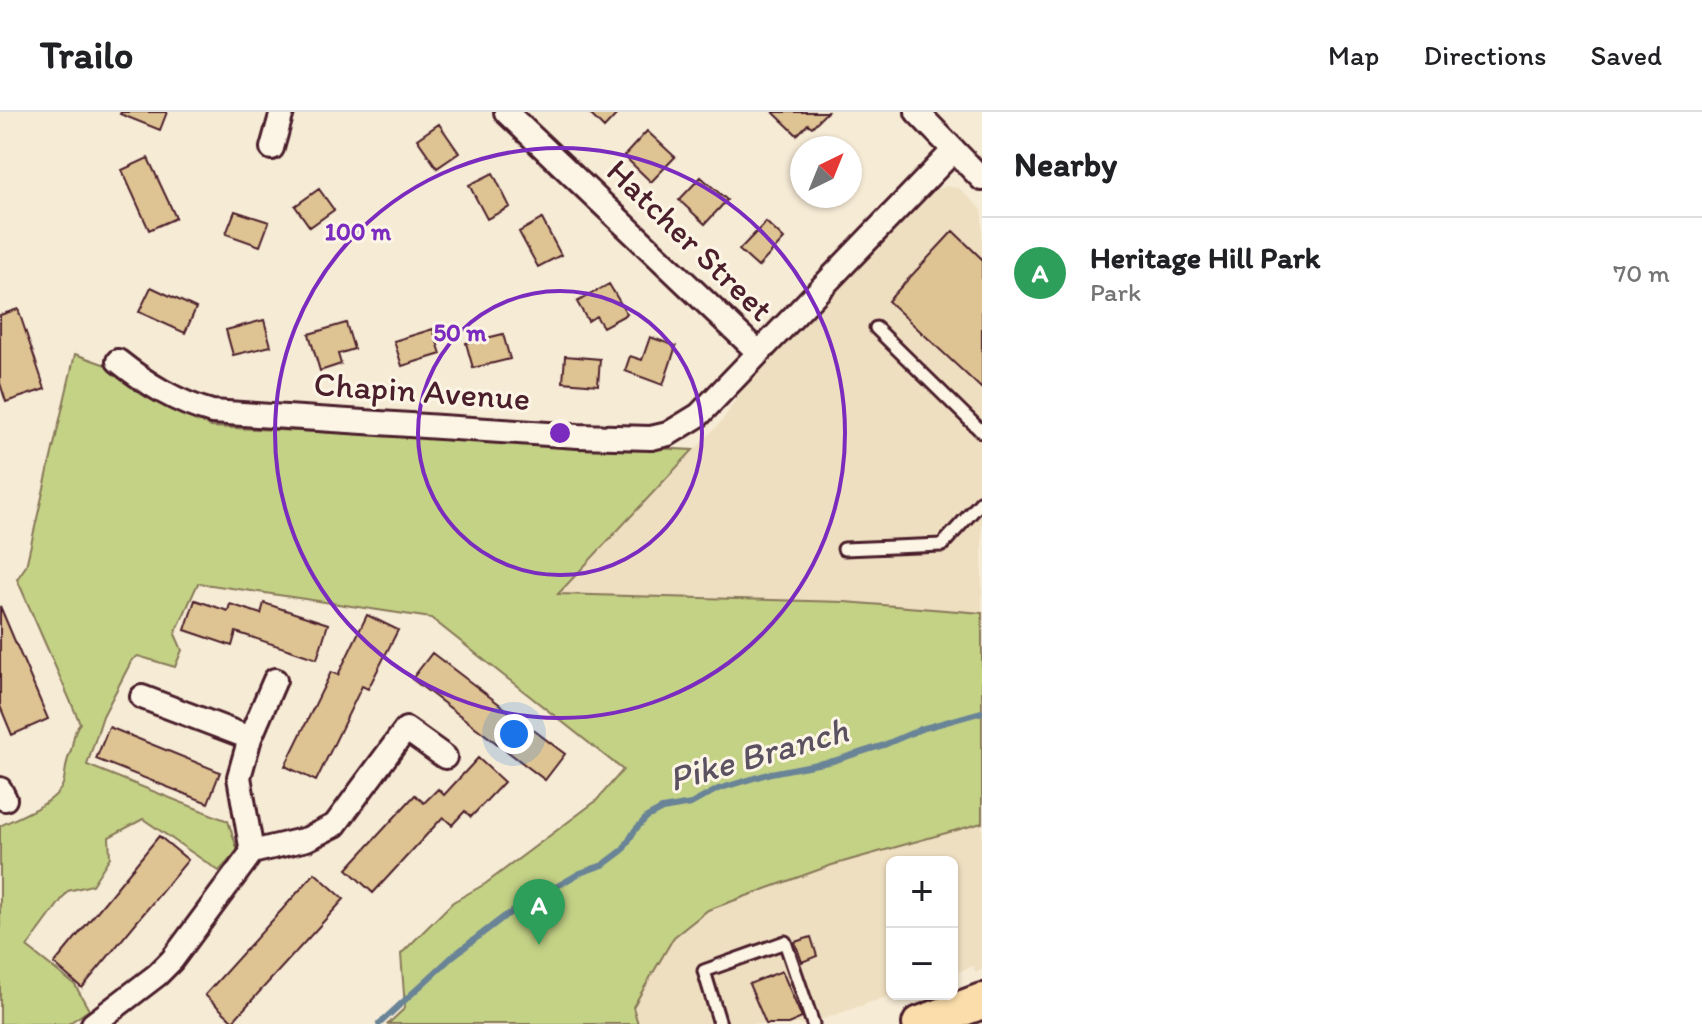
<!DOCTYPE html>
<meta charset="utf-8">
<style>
:root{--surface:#fff;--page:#f6f6f6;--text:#202124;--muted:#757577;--line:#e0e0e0;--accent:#b45309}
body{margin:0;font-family:Itim,sans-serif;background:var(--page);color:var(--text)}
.controls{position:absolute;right:24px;bottom:24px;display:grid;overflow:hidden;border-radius:12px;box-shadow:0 2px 6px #0004}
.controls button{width:72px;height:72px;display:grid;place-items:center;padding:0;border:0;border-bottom:2px solid var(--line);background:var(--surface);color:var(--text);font:40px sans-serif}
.compass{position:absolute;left:790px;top:24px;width:72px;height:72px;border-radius:50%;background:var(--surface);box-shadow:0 2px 6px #0004;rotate:43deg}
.you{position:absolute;left:514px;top:622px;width:28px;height:28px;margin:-20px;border:6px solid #fff;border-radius:50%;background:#1a73e8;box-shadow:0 0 0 12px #1a73e833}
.badge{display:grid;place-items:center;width:52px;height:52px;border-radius:50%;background:var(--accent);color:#fff;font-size:26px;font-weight:700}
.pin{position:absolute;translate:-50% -66px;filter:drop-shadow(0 2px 4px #0008)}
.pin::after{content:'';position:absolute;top:42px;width:28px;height:24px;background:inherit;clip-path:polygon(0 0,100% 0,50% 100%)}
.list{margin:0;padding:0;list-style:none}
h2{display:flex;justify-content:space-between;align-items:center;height:104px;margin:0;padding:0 32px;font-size:34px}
h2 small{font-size:26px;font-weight:400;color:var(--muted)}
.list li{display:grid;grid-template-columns:52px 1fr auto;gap:24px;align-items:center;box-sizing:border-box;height:112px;padding:0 32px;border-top:2px solid var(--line)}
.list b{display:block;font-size:30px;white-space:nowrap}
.list p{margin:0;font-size:26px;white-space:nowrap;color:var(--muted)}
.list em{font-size:26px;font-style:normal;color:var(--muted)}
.map{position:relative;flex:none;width:982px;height:912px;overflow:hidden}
header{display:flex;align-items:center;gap:48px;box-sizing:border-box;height:112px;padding:0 40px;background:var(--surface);border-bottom:2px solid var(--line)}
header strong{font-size:38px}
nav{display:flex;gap:44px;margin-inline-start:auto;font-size:28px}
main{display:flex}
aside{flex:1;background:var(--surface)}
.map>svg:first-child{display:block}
.built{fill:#efdfc1}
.green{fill:#c4d286;stroke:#877858;stroke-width:2}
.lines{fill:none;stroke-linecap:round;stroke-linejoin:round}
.stream{stroke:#698397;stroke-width:6}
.building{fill:#dec393;stroke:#4a1f2b;stroke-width:2}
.service-casing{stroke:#4a1f2b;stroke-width:17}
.minor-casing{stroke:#4a1f2b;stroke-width:28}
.primary-casing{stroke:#4a1f2b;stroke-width:40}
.service{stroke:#fcf5e5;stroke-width:11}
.minor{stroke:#fcf5e5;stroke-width:22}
.primary{stroke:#fbddab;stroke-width:34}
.ring{fill:none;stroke:#7b2cbf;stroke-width:4}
.labels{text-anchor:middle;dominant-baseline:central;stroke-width:6;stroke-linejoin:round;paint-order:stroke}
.street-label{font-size:34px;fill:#4a1f2b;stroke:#fcf5e5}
.water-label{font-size:36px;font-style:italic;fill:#5a5161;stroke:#fcf5e5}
.centre{fill:#7b2cbf;stroke:#fcf5e5;stroke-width:4}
.ring-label{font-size:24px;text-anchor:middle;font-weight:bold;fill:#7b2cbf;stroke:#fcf5e5;stroke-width:6;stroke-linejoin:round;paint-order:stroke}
</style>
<header>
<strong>Trailo</strong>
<nav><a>Map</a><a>Directions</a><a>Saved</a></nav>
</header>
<main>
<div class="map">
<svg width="982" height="912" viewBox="0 0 982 912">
<rect width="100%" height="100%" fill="#f6ebd5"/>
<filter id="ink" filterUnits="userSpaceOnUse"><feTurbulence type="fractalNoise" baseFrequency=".0125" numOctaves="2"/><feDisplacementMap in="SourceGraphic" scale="16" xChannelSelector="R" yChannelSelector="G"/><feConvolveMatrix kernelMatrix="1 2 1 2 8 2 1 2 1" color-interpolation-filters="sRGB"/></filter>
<g filter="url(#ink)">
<path class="built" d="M947 74 959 76 982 98V858L976 860 973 854 952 862V750H892V882H894L809 912H634L627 890 717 726 494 548 722 309 742 278 913 98 933 78Z"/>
<path class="green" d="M75 242 137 264 211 315 693 338 558 482 845 490 982 501V711L832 753 708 798 674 825 633 895 638 912H388L405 896 401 842 453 790 485 772 596 689 623 658 431 506 198 471 175 522 182 538 175 555 138 544 132 548 103 604 87 653 228 709 238 739 219 759 143 707 109 725 110 745 92 773 68 779 27 835 75 873 89 898 68 912H0V714C17 705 57 691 63 672 66 661 65 652 70 641 74 631 72 620 80 611L17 467 26 454Z"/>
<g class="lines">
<path class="stream" d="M379 912 453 844 505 804 580 761 603 753 623 738 635 718 647 705 662 697 691 692 718 677 771 661 833 649 884 633 921 617 982 600"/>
</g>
<path class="building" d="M121 0H167L160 18 120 2Z
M588 0H619L604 16Z
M773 0H827L812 15 808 12 797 23Z
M439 12 459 41 437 56 417 27Z
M647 19 675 45 651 70 624 44Z
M148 46 176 106 149 118 122 58Z
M493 61 510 95 487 107 469 73Z
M701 65 727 88 705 112 679 88Z
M319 77 334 98 310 115 295 94Z
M235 99 269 110 260 134 226 122Z
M542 107 561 143 538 155 519 120Z
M766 110 784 127 758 155 739 138Z
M953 119 982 147V277L888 189Z
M609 172 627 202 603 215 596 204 588 209 577 190Z
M151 175 196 196 185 221 139 200Z
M18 197 45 277 6 290 0 271V203Z
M264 208 271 234 233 243 226 218Z
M346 211 354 237 338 242 341 252 320 259 309 222Z
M433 217 441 242 402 254 394 229Z
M503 222 510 247 473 256 466 231Z
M650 225 676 234 663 273 625 259 630 244 642 248Z
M565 244 600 247 598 273 563 270Z
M195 488 228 499 230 492 261 502 264 491 328 512 317 547 236 520 232 534 185 518Z
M0 494 48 607 12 623 0 594Z
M367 503 398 518 368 577 362 574 316 669 285 654 331 560 338 563Z
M432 541 565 642 545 668 412 567Z
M109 615 220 660 208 691 96 647Z
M478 646 504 670 471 705 465 699 452 713 443 705 373 781 347 757 415 683 424 691 438 677 444 683Z
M159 724 188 748 82 876 54 852Z
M315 761 344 787 233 909 205 883Z
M811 825 817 844 802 850 795 830Z
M782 859 802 906 788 912H766L749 872Z"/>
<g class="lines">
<g class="service-casing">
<path id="service" d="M876 216 982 320
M844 437 942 433 982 389
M720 912 704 859 785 830 813 912"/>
</g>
<g class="minor-casing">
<path id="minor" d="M506 0 758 240
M917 0 982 67
M272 36 282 0
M118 249C147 272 176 290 212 300L578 324 651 326 668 322 699 303 953 39
M142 585 250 626
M0 677 5 687
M252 740 307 727 335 713 406 617 445 645
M252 740 239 665 250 626 275 568
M93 912 157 863 172 848 252 740"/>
</g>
<g class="primary-casing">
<path id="primary" d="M920 912 982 889"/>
</g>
<use href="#service" class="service"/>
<use href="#minor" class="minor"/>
<use href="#primary" class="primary"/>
</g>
</g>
<g class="ring">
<circle cx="560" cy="321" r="142"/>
<circle cx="560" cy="321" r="285"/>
</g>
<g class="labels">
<g class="street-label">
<text transform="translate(690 128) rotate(44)">Hatcher Street</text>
<text transform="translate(422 279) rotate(4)">Chapin Avenue</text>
</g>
<g class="water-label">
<text transform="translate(758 642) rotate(-16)">Pike Branch</text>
</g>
</g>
<circle cx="560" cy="321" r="12" class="centre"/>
<g class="ring-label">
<text x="358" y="128">100 m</text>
<text x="460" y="229">50 m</text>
</g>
</svg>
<div class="controls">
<button>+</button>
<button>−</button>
</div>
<svg class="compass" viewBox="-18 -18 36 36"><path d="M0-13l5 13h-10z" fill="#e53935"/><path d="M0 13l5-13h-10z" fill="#757577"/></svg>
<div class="you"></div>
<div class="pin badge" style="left:539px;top:833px;background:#2e9e5b">A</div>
</div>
<aside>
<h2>Nearby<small></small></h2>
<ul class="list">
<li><span class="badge" style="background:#2e9e5b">A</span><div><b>Heritage Hill Park</b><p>Park</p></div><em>70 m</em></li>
</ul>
</aside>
</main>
